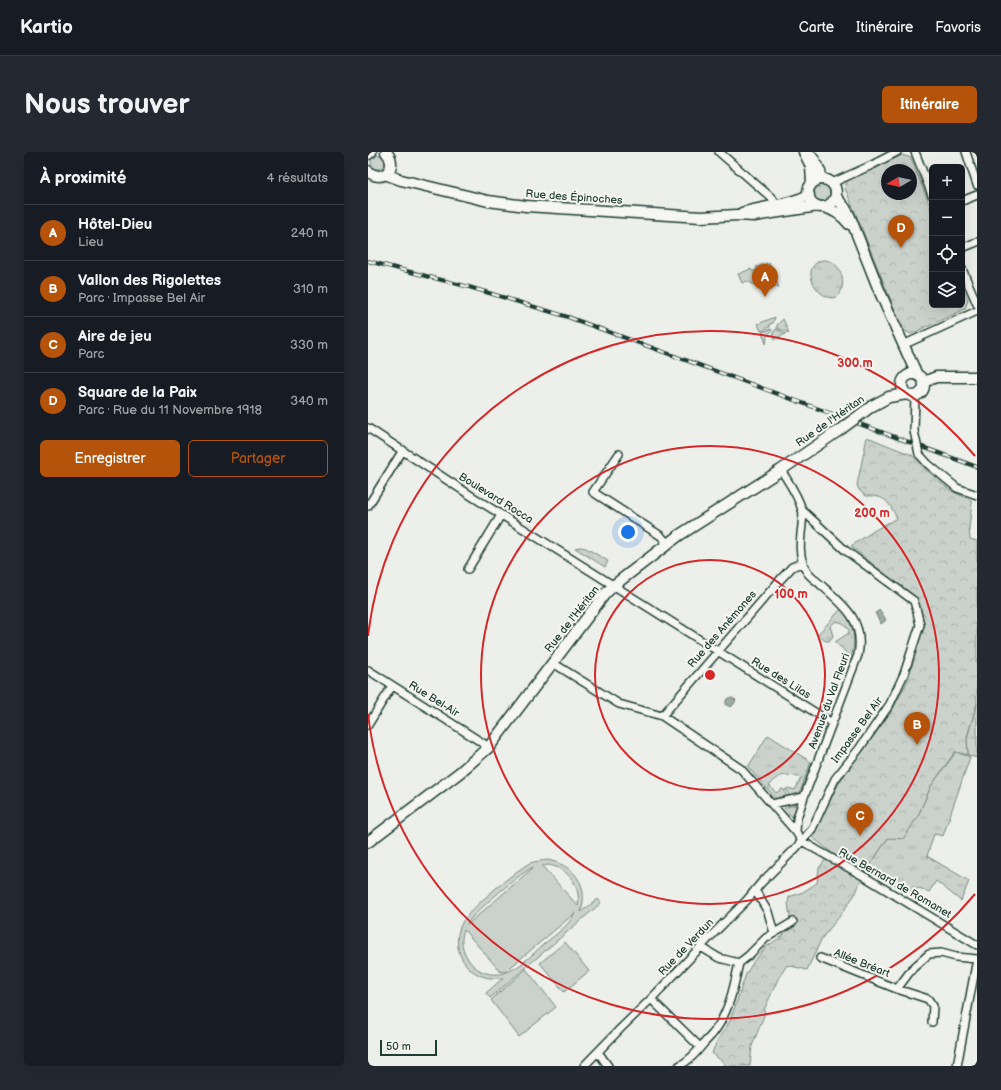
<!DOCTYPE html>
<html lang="fr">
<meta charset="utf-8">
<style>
:root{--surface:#171b24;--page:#242831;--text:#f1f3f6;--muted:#9ea1a6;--line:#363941;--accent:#b45309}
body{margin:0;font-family:"Balsamiq Sans",sans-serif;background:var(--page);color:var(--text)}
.controls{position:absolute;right:12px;top:12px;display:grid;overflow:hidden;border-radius:6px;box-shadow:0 4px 16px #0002}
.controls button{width:36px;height:36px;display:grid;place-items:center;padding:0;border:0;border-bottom:1px solid var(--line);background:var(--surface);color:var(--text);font:20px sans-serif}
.compass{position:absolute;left:513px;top:12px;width:36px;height:36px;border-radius:50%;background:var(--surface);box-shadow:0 4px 16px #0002;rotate:261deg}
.scale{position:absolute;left:12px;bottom:10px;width:57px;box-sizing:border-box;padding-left:4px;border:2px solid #1f3d34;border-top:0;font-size:11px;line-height:14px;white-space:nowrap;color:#1f3d34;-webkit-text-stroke:3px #f6f6f2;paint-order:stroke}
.you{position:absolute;left:260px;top:380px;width:14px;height:14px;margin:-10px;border:3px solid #fff;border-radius:50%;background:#1a73e8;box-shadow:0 0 0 6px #1a73e833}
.badge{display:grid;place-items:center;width:26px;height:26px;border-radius:50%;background:var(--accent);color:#fff;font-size:13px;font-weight:700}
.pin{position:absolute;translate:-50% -33px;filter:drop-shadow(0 1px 2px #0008)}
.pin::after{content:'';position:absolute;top:21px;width:14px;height:12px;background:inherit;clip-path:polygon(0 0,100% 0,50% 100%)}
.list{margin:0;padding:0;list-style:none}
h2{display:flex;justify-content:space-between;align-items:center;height:52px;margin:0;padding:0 16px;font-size:17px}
h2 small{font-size:13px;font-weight:400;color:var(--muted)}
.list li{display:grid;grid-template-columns:26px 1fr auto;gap:12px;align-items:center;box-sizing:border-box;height:56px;padding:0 16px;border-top:1px solid var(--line)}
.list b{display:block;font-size:15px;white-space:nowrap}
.list p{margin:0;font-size:13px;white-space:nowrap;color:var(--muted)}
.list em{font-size:13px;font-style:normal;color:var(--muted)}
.actions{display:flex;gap:8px;padding:12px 16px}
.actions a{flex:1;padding:9px 0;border:1px solid var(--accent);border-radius:6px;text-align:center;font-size:14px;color:var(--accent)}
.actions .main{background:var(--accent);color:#fff}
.icon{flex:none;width:22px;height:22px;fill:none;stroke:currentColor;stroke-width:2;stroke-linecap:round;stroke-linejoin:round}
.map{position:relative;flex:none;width:609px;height:914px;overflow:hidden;border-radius:6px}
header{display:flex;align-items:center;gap:24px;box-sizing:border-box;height:56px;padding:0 20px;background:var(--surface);border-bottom:1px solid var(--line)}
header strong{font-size:19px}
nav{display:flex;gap:22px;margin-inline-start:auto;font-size:14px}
.intro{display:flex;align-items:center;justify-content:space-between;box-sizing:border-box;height:96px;padding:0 24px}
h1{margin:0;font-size:28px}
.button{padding:10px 18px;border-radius:6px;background:var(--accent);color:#fff;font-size:14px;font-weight:700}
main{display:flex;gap:24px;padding:0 24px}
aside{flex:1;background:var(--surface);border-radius:6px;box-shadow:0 4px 16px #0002}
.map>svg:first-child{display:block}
.grass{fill:url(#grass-tufts);stroke:#758880}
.forest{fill:url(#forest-crowns);stroke:#758880;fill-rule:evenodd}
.pitch{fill:#cbd2cc;stroke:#758880;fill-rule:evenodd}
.water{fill:#9faaa4;stroke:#6c7e77}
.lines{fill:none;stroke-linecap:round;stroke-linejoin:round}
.street-casing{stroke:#1f3d34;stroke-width:10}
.secondary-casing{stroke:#1f3d34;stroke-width:13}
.street{stroke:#f6f6f2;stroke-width:7}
.secondary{stroke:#f6f6f2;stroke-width:10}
.rail-casing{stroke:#1f3d34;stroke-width:4}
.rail{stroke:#f6f6f2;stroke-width:2.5;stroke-dasharray:8;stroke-linecap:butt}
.street-bridge-casing{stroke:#1f3d34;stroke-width:10;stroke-linecap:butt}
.secondary-bridge-casing{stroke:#1f3d34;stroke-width:13;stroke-linecap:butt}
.street-bridge{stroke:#f6f6f2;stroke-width:7}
.secondary-bridge{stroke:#f6f6f2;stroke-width:10}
.ring{fill:none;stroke:#d62828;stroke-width:2}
.labels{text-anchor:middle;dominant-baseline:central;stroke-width:4;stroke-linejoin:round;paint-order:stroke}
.street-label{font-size:11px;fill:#1f3d34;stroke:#f6f6f2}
.centre{fill:#d62828;stroke:#f6f6f2;stroke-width:2}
.ring-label{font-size:12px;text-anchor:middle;font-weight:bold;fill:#d62828;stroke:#f6f6f2;stroke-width:4;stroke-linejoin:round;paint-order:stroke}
</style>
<header>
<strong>Kartio</strong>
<nav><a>Carte</a><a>Itinéraire</a><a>Favoris</a></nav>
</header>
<div class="intro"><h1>Nous trouver</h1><a class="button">Itinéraire</a></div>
<main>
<aside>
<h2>À proximité<small>4 résultats</small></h2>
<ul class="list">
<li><span class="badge">A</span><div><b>Hôtel-Dieu</b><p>Lieu</p></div><em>240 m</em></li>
<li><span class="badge">B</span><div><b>Vallon des Rigolettes</b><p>Parc · Impasse Bel Air</p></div><em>310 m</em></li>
<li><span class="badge">C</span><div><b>Aire de jeu</b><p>Parc</p></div><em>330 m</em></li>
<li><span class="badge">D</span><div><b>Square de la Paix</b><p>Parc · Rue du 11 Novembre 1918</p></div><em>340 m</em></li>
</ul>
<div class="actions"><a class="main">Enregistrer</a><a>Partager</a></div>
</aside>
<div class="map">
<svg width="609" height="914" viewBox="0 0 609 914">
<defs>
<pattern id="grass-tufts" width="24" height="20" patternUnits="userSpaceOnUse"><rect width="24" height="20" fill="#cbd2cc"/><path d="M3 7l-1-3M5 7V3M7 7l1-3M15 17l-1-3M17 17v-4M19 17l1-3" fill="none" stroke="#aeb5b0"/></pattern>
<pattern id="forest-crowns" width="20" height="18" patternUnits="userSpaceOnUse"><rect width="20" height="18" fill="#cbd2cc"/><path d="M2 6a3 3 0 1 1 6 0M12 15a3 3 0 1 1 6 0" fill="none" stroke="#aeb5b0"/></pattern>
</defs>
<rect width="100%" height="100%" fill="#edefea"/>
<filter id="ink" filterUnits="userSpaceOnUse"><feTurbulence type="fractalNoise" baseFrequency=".025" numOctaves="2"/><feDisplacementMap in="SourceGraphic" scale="8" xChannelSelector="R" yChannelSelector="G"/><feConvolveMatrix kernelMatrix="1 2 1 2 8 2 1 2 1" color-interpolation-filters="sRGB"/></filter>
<g filter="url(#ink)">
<path class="grass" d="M3 10a7 7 0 1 1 14 0a7 7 0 1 1-14 0Z
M446 41a8 8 0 1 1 16 0a8 8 0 1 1-16 0Z
M454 108C469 107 477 123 474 136 466 166 423 119 454 108Z
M399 111 389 134 379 129 374 131 370 122 383 117 384 119H387L389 117 388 115Z
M401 111 411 136 394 129Z
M407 165 405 171 402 172V175L393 179 390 172Z
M415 167 421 181 409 176V173Z
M403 177 404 178 399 184 398 192 394 180Z
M408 177 418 182 407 187 405 181Z
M212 395 218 396 240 409 237 415 207 396Z
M473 457C476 461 481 466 482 470 488 483 486 499 481 511H479C483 502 473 496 467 490L481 481V478L475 471 468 469 462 474 465 484 461 489H458L449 483Z
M609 551V606L600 603 599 586Z
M400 583 443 610 431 643 421 645 419 638H417L420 636 427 638 433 626C419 621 410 622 401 633L408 641 414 637 416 638 419 646 408 647 380 615Z
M588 600 602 605 575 684 566 682 559 704 601 729 593 749 568 729 561 740 551 736 545 741 498 719 520 686 549 666 563 634Z"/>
<path class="forest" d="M534 3 543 6 564 59V153H594V133L600 148 597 157 543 182 535 178 477 36 480 27ZM519 18H543V42H519Z
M499 285 544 303 554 314 583 339 601 347 604 351 601 376 602 387 609 389V551L599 585 600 603 587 600 563 634 549 666 535 687 520 686 498 719 492 730 488 741 471 765 454 786 439 818 419 813 410 827 396 858 397 861 384 894 382 914H356V911L344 901 349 889 362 869 378 822 386 809 398 795 415 784 422 765 420 751 421 745 435 740 449 731 451 716 463 700 444 685 471 631 485 610 505 585 525 557 540 528 556 470 551 451 541 442 483 394 507 378 529 366C521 351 518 343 498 344L491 338 489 333Z
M428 653 430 654 425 666 416 656Z"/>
<path class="pitch" d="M180 708C207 714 221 733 213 760L230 747 233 751 122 846 118 841 135 826C128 826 121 827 114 824 93 817 83 791 94 771 100 758 148 718 162 711 168 709 174 709 180 708ZM181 713C201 717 213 734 210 754L174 714ZM166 715 100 772H99C105 761 157 717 166 715ZM207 761C201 774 187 783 176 792 159 807 139 831 113 819 107 816 103 812 100 807 94 798 92 788 96 778L133 820 138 819Z
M197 790 221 819 196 840 172 811Z
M158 817 188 855 151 885 123 848Z"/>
<path class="water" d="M512 458 518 468 513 472 507 461Z
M360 546H364L368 548 366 552 363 555 358 553V548Z"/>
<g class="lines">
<g class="street-casing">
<path id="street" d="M351 0 405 47 409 57
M547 0 564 43
M598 0 609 33
M464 31 504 13 529 0
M594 49 609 43
M594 96 609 90
M594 117 609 152
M535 193 609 159
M0 276 105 345 464 571
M546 279 547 244
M251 302 225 340 293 384 300 392
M551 302 560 312 589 336 609 343
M413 318C421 331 430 343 434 358 436 362 434 368 434 373 432 389 430 406 439 420 442 425 449 429 453 433 476 453 497 469 490 503L436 645 429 666 428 680 434 689 449 698 497 725 609 793
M0 354 35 298
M100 417 133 363
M185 511 251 552 294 564 373 617 428 680
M0 518 121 595
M294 564 411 429 424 415 435 410
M0 573 24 534
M404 652 436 645
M387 738 400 760 406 781
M333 795 351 806 371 811
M452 806 529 837 560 847 565 854 564 870
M529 837 544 817 561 802 573 801 588 805 609 807
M283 847 332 895
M230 900 240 914
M216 914 253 876 283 847 342 785 379 748 393 731 428 696 444 677 467 627 491 597 522 552 536 522 552 473 549 460 546 449 477 398 435 359
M311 914C322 908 328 901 336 891 339 888 343 884 346 880 361 860 366 835 371 811L380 804 398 786 425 770
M589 914 609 807"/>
</g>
<g class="secondary-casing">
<path id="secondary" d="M436 0 443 14 444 31
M0 2 3 0
M443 4C449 10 452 18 454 27
M0 19C14 33 32 15 18 0
M17 22 33 28 120 49 158 54 333 65 369 63 386 64 450 54
M440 41a14 14 0 1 1 28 0a14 14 0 1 1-28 0Z
M468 45 477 56 482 65 511 138 549 223
M456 55C467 58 474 63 481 72
M374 61C396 54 420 54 441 43
M534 233a11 11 0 1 1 22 0a11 11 0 1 1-22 0Z
M556 230 568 225H609
M504 254 521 245 539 242
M0 690 91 621 121 595 236 443 245 434 310 384 413 318 473 277"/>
</g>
<use href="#street" class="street"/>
<use href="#secondary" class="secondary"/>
<g class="rail-casing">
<path id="rail" d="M0 109 101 135 200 165 609 315"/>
</g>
<use href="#rail" class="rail"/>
<g class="street-bridge-casing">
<path id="street-bridge" d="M546 279 551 302"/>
</g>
<g class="secondary-bridge-casing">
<path id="secondary-bridge" d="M473 277 504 254"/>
</g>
<use href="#street-bridge" class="street-bridge"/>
<use href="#secondary-bridge" class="secondary-bridge"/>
</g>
</g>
<g class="ring">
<circle cx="342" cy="523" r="115"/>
<circle cx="342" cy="523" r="229"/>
<path d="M607 742A344 344 0 0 1 0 562M0 484A344 344 0 0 1 607 304"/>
</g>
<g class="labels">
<g class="street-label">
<text transform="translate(206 45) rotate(4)">Rue des Épinoches</text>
<text transform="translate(462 269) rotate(-35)">Rue de l'Héritan</text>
<text transform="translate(128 346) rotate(32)">Boulevard Rocca</text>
<text transform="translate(204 467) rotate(-52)">Rue de l'Héritan</text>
<text transform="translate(354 477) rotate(-49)">Rue des Anémones</text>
<text transform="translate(413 526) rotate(32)">Rue des Lilas</text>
<text transform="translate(66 547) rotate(32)">Rue Bel-Air</text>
<text transform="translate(461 549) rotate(-70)">Avenue du Val Fleuri</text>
<text transform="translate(489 578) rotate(-54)">Impasse Bel Air</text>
<text transform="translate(527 731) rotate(30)">Rue Bernard de Romanet</text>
<text transform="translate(318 795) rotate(-46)">Rue de Verdun</text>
<text transform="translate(494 811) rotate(22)">Allée Bréart</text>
</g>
</g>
<circle cx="342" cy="523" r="6" class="centre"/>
<g class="ring-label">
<text x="487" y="215">300 m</text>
<text x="504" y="365">200 m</text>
<text x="423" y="446">100 m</text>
</g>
</svg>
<div class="controls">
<button>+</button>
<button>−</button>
<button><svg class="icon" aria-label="locate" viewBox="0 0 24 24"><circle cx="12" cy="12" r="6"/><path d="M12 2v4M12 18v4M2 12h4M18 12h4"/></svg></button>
<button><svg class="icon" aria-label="layers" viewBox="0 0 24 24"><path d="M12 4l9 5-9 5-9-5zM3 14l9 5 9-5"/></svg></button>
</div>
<svg class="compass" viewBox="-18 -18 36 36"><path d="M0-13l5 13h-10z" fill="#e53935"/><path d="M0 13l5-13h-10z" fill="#9ea1a6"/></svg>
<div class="scale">50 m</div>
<div class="you"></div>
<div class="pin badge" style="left:397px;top:145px">A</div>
<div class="pin badge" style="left:549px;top:593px">B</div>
<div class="pin badge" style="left:492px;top:684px">C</div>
<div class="pin badge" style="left:533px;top:96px">D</div>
</div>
</main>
